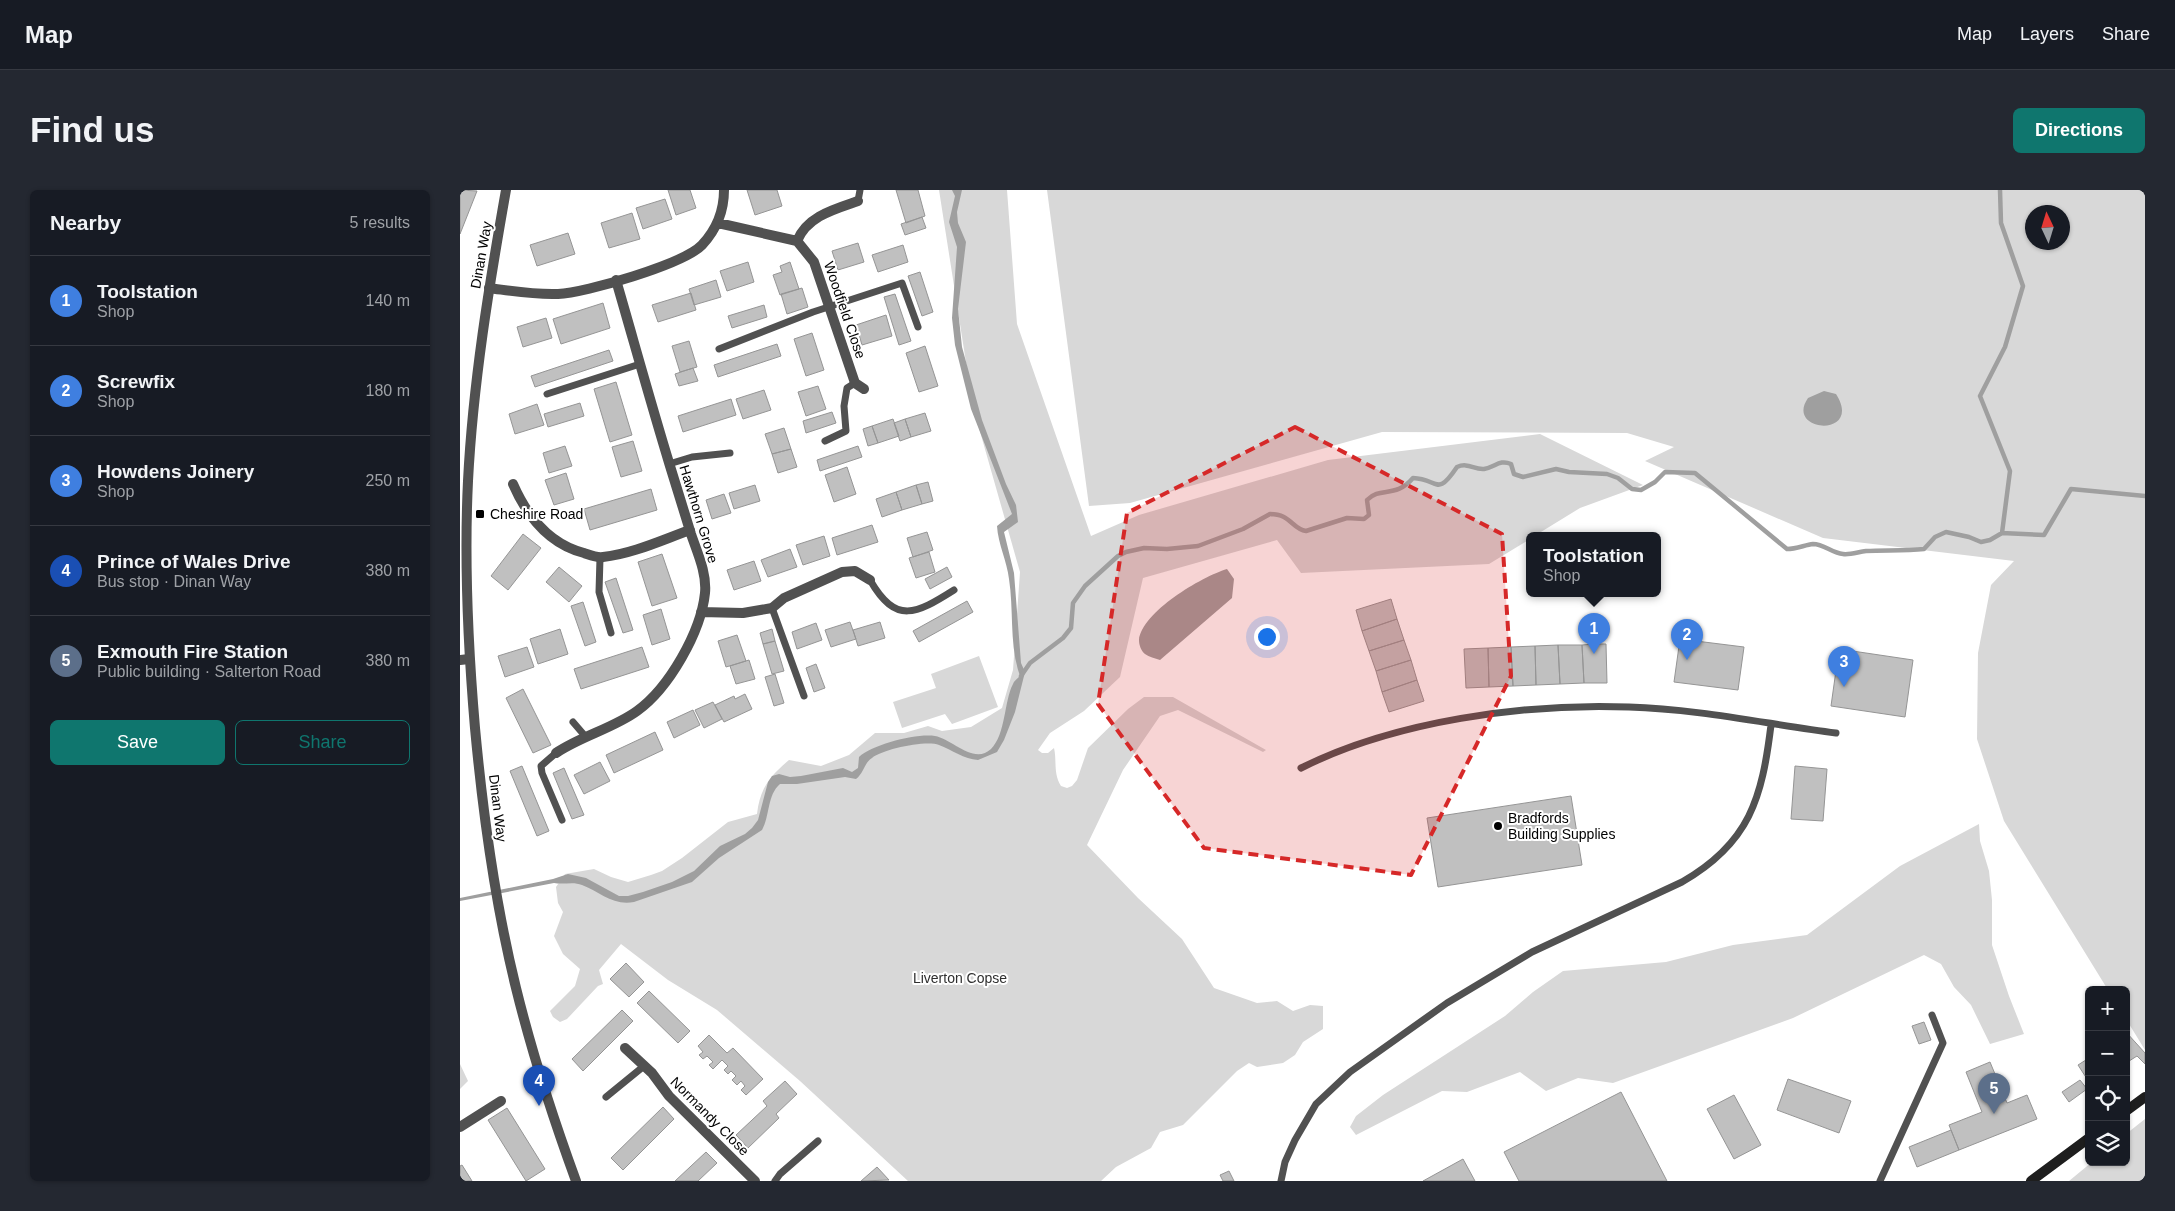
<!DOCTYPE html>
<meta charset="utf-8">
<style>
:root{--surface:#171b24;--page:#242831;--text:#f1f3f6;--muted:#9ea1a6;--line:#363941;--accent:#0f766e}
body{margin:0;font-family:Helvetica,sans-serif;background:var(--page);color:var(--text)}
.controls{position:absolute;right:15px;bottom:15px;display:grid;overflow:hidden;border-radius:8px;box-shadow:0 1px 4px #0004}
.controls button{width:45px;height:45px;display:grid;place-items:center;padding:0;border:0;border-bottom:1px solid var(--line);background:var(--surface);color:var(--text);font:25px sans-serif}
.compass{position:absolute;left:1565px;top:15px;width:45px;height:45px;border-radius:50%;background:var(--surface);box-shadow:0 1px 4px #0004;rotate:356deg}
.you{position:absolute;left:806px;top:446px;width:18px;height:18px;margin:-12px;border:4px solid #fff;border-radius:50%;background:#1a73e8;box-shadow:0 0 0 8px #1a73e833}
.badge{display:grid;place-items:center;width:32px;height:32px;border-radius:50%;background:var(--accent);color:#fff;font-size:16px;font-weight:700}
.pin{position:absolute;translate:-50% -41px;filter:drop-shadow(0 1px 2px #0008)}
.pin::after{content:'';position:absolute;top:26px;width:18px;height:15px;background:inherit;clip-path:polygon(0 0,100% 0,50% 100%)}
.popup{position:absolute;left:1066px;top:342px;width:135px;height:65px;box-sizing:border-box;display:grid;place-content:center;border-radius:8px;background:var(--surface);filter:drop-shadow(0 1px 4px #0005);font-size:16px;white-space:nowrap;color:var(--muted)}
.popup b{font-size:19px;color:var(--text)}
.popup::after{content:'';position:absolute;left:50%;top:100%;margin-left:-10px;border:10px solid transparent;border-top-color:var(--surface)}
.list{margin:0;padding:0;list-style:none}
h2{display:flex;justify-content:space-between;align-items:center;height:65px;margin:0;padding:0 20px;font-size:21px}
h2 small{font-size:16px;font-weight:400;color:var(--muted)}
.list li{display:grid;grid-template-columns:32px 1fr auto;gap:15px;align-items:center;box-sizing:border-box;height:90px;padding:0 20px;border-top:1px solid var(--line)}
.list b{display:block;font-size:19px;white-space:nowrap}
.list p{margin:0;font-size:16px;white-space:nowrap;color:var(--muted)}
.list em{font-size:16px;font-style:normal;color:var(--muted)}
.actions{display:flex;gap:10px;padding:15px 20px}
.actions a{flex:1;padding:11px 0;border:1px solid var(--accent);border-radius:8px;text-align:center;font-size:18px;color:var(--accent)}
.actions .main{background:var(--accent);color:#fff}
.icon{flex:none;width:28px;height:28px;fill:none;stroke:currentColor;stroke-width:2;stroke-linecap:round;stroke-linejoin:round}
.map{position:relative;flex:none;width:1685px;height:991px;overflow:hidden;border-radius:8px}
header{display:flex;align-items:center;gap:30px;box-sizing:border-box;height:70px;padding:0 25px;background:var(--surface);border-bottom:1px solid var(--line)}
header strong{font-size:24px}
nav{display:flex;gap:28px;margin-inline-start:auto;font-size:18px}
.intro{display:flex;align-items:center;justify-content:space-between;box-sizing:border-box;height:120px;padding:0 30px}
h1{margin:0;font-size:35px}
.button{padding:12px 22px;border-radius:8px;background:var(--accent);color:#fff;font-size:18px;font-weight:700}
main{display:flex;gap:30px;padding:0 30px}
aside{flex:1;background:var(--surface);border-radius:8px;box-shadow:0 1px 4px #0004}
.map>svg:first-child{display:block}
.green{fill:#d8d8d8;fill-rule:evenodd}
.water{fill:#9f9f9f}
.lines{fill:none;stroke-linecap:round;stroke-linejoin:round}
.stream{stroke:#9f9f9f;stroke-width:4.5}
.building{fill:#c0c0c0;stroke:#959595}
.service{stroke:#515151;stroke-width:7}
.minor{stroke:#515151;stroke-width:10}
.tertiary{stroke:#515151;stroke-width:10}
.secondary{stroke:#1e1e1e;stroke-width:10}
.marked{fill:#d62828;fill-opacity:0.2;stroke:#d62828;stroke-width:4;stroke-dasharray:10 6;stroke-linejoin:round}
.poi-dot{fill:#000;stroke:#fff;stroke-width:2}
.labels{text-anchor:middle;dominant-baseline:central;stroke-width:4;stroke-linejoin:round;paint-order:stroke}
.street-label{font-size:14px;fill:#000;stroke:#fff}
.poi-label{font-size:14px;fill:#000;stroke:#fff;text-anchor:start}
.park-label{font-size:14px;fill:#2f2f2f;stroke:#fff}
</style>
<header>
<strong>Map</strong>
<nav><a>Map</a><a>Layers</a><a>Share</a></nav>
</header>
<div class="intro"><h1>Find us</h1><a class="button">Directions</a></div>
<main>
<aside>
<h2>Nearby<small>5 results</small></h2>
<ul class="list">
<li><span class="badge" style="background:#3f7fe0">1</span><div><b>Toolstation</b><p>Shop</p></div><em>140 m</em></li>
<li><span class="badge" style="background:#3f7fe0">2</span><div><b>Screwfix</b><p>Shop</p></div><em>180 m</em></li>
<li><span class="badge" style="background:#3f7fe0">3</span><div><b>Howdens Joinery</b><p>Shop</p></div><em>250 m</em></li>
<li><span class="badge" style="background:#1a4fb4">4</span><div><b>Prince of Wales Drive</b><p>Bus stop · Dinan Way</p></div><em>380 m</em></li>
<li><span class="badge" style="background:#5c6f8a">5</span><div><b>Exmouth Fire Station</b><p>Public building · Salterton Road</p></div><em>380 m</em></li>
</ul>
<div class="actions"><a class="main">Save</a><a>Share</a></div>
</aside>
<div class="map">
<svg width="1685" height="991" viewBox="0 0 1685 991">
<rect width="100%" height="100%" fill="#fff"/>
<path class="green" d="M479 0H547L557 134 631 346 679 325 868 270 1080 244 1183 295 1120 318 1076 345H1070V349L1029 374 841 383 817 350 683 388 660 487 624 521 590 543 578 560 582 563H588L594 558C597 571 593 583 601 596L607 598 612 596 617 590 628 558 668 519 684 507H713L806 560 803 562 718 520 700 526 663 580 627 655 678 708 722 749 754 798 797 813 817 811 833 821 850 815 863 816V839L843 852 835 865 823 873 797 877 789 873 777 881 723 935 700 942 691 958 656 977 641 991H448L340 891 257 820 208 790 161 754 139 780 143 794 138 796 107 829 100 832 93 827 90 821 115 796 120 779 103 764 94 746 103 722 98 713 96 697 105 684 134 679 151 687 168 692 191 685 202 681 222 668 268 632 297 624C300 598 310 586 329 570L361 576 389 565 415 543H444L468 536 482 541 511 537 542 518 553 480 560 382 513 217Z
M587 0H1685V860L1666 829V800H1648L1544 631 1517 549 1518 463 1531 395 1554 371 1363 348 1185 271 1214 257 1167 243 922 242 670 313 629 316ZM1572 22H1602V52H1572Z
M519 466 538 517 492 534 485 524 442 538 433 512 476 498 471 484Z
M1519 634 1520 651 1529 681 1532 710V755L1549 806 1564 844 1530 854 1511 815 1494 797 1481 774 1464 765 1333 828 1153 893 1118 888 1086 901 1060 882 1007 902 982 901 896 945 890 937 896 926 923 905 1045 826 1073 802 1103 781 1206 772 1273 755 1347 745 1440 676Z
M0 874 8 891 0 899Z
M1685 929V991H1609L1632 972H1666V944Z"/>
<path class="water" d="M492 0H502L497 22 498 33 506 52 498 119 502 157 522 230 546 294 556 315 558 332 544 342 554 383 561 473 565 482 555 522 544 550 537 562 518 570C504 569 492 560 479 555 466 550 423 559 412 568 404 573 404 583 396 589L385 587 337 594H320C307 605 310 626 302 640L259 668 232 692 174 712C153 716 140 702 122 695 113 691 104 695 94 693L0 711V708L93 689 108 684 126 688 159 706H168L183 702 212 692 234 681 260 656 285 644 292 638 298 630 308 592 312 586 319 584 330 587 341 586 383 578 392 582 398 578 399 567C413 554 457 543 475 546 492 549 514 575 531 559 546 544 544 511 553 494 554 491 558 488 560 486 549 455 554 421 549 389 547 371 538 354 537 336L552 324 511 219 495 155 492 128 497 57 489 32 495 6Z
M1364 201 1376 204C1404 248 1324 243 1348 208Z
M767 379 774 389 772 408 700 470C695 468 689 467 685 464 681 461 679 455 679 450 682 422 741 387 767 379Z"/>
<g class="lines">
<path class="stream" d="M1540 0 1541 33 1563 96 1545 157 1520 206 1550 281 1542 343
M561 486 570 473 603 448 611 438 613 413 625 396 658 366 666 362 684 358 707 359 738 356 783 339 810 324C831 324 832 339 846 341L887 328 904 329 909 325 907 310C921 296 935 309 953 288 979 289 976 308 997 277 1008 272 1014 280 1024 279 1035 277 1040 269 1051 274L1054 284 1063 287 1096 279 1109 282 1147 284 1158 288 1172 299 1181 300 1195 292 1205 282 1235 283 1327 359C1336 359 1345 355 1353 354 1364 354 1372 363 1383 364 1390 365 1398 362 1406 361 1425 360 1445 361 1464 359L1475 347 1486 342 1509 347 1521 352 1530 350 1542 343 1584 345 1611 299 1685 306"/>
</g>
<path class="building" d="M0 0 17 1 0 44Z
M208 0H230L236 18 216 25Z
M287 0H317L322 16 295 25Z
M436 0H458L465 26 446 33Z
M205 9 212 29 183 39 176 18Z
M172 23 180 49 149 58 141 33Z
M462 27 466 38 445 45 441 34Z
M108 43 115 64 77 76 70 55Z
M398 53 404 72 378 80 372 61Z
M443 55 448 72 418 82 412 65Z
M288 72 294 92 267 101 260 81Z
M330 72 339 99 320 105 313 85 322 82 320 76Z
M460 82 473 122 462 126 448 86Z
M256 90 261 107 234 115 229 99Z
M342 98 348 117 327 124 321 104Z
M231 103 236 120 198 132 192 115Z
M435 104 451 151 439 155 424 107Z
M143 113 150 138 101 154 93 129Z
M304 115 307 127 272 138 268 126Z
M426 125 432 146 402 155 396 135Z
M86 128 92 148 63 157 57 137Z
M352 143 364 180 346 186 334 149Z
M229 151 237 177 220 182 212 156Z
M317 154 321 166 258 187 254 175Z
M465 156 478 196 459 202 446 163Z
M149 160 153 171 75 197 71 186Z
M233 178 238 191 219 196 215 184Z
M156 192 172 245 150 252 134 199Z
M358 196 366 219 346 226 338 202Z
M304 200 311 220 283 229 276 209Z
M271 209 276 225 223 242 218 226Z
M120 213 124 226 88 237 84 224Z
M77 214 84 235 55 244 49 224Z
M372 222 376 233 346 243 343 231Z
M465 223 471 241 451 247 445 229Z
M433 229 439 246 418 253 412 236Z
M445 229 451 247 440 251 434 233Z
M412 236 418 253 408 256 403 239Z
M324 238 331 259 312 264 305 244Z
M173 251 182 281 161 287 152 257Z
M105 256 112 276 89 283 83 263Z
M398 256 402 267 360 281 357 270Z
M331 259 337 277 318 283 312 264Z
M387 277 396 304 374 312 365 285Z
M106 283 114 309 94 315 85 290Z
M468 292 473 311 462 314 456 295Z
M295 295 300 311 274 319 269 303Z
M456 295 462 314 442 320 436 302Z
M191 299 197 320 130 340 124 319Z
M436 302 442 320 422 327 416 309Z
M264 304 271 323 252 329 246 310Z
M412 335 418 352 377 365 372 348Z
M467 342 473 360 453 367 447 348Z
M63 344 81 358 48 400 31 386Z
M364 346 370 366 343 375 336 355Z
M330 359 337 377 308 387 301 370Z
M469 362 475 382 456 388 449 368Z
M202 364 217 408 192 416 178 372Z
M294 371 301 391 274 400 267 380Z
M99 377 122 396 109 412 86 392Z
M487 377 492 387 470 399 465 389Z
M156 388 173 440 163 443 145 392Z
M931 409 937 429 902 441 896 420Z
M507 411 513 422 459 452 453 441Z
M123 412 136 452 125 456 111 416Z
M201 419 210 449 192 455 183 425Z
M937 429 944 450 909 461 902 441Z
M390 432 396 449 371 457 365 440Z
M420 432 425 448 398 456 393 440Z
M356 433 362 450 337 459 332 442Z
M100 439 108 464 78 474 70 449Z
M312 439 315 451 303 454 300 443Z
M277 445 286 471 266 477 258 451Z
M1220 449 1284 457 1278 500 1214 492Z
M944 450 951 470 916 481 909 461Z
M315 451 324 481 312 484 303 454Z
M1134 454H1146L1147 493H1124L1122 455Z
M1098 455H1122L1124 493 1100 494Z
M1098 455 1100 494 1076 495 1075 456Z
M1075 456 1076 495 1053 496 1051 457Z
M67 457 74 477 45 487 38 466Z
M182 457 189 477 121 499 114 479Z
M1051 457 1053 496 1029 497 1028 458Z
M1028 458 1029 497 1006 498 1004 459Z
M1379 459 1453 470 1445 527 1371 516Z
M289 470 295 489 276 494 270 476Z
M951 470 957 490 922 502 916 481Z
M356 474 365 498 354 502 346 478Z
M315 484 324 513 314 516 305 487Z
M957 490 964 511 929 522 922 502Z
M63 499 91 555 73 563 46 508Z
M285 504 292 519 264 532 255 515 274 506 275 509Z
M253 512 262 529 244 538 235 520Z
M233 520 240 535 214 548 207 532Z
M195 542 203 560 154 583 146 565Z
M140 572 150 591 124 604 114 585Z
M62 576 89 641 77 646 50 581Z
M1335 576 1367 579 1363 631 1331 629Z
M104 578 124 625 112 629 93 583Z
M1111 606 1122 675 978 697 967 628Z
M166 773 184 792 169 807 150 789Z
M189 801 230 841 218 853 177 813Z
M162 820 173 831 123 881 112 869Z
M1464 832 1471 850 1459 854 1452 836Z
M1666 842 1685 863V874L1677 866 1666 873Z
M249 845 267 863 273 858 303 889 286 905 281 900 285 896 281 891 277 895 272 890 276 886 271 881 268 884 264 880 268 876 262 870 253 879 249 875 253 872 247 866 243 869 239 865 243 862 238 856Z
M1629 868V892L1618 875Z
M1530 872 1547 913 1567 905 1577 929 1499 960 1489 935 1522 922 1506 882Z
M1328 889 1391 911 1379 943 1317 920Z
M1620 890 1627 899 1609 912 1602 902Z
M325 891 337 904 316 924 319 928 288 958 276 945 307 916 303 911Z
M1161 902 1207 991H1059L1044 962Z
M1274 905 1301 955 1274 969 1247 919Z
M203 917 214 929 163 980 151 968Z
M47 918 85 979 66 991 28 930Z
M1491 940 1499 960 1457 977 1449 957Z
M246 962 257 973 238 991H215Z
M1003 969 1015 991H963Z
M2 975 12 991H0V976Z
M417 977 429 990 401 991Z
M769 981 774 991H763L760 985Z"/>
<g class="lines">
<path class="service" d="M398 11 400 0
M259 159 353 122 442 93 458 137
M87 204 180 174
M365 251 386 241 384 216 387 198 395 193
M209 274 232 267 270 263
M140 368 139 402 151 443
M410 390C436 435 456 424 494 400
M312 418 344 506
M113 532 125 546
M96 563 81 576 82 583 102 630
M841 578C935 531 1064 513 1169 517 1238 519 1307 534 1376 543
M146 907 184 876
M315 991 320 984 358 951
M821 991 825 972 835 950 856 914 890 882 987 813 1072 762 1222 692C1290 653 1302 608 1311 535
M1420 991 1483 853 1472 825"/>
<path class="minor" d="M258 33 337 51 354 72 395 193 404 199
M337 51C347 26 375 19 398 11
M29 98C52 101 74 105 98 104 125 103 224 74 242 55 256 40 264 21 264 0
M53 294C67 326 89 354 124 363 130 365 137 368 143 367 172 364 202 350 230 340
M241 422 283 423 312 418 324 408 382 382 395 381 410 390
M0 470 9 469
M96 563C121 546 154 538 177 521 209 498 241 442 245 403 247 383 237 362 231 344 224 321 217 299 210 276 191 214 174 152 156 90
M165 858 192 883 209 906 295 991
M0 937 41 911"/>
<path class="tertiary" d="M46 0C29 96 13 193 8 291 4 373 8 456 15 538 23 625 35 713 56 798 72 863 93 928 116 991"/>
<path class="secondary" d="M1666 921 1685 907
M1571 991 1629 948"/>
</g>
<path class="marked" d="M835 237 1042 344 1051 486 951 685 744 658 638 514 667 323Z"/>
<g class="poi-dot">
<rect x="15" y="319" width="10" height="10" rx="2.5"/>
<circle cx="1038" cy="636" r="5"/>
</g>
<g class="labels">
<g class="street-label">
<text transform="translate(21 65) rotate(-80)">Dinan Way</text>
<text transform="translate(385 120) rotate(71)">Woodfield Close</text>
<text transform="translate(239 324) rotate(73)">Hawthorn Grove</text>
<text transform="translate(38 618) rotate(83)">Dinan Way</text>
<text transform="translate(250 926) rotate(45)">Normandy Close</text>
</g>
<g class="poi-label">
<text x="30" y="324">Cheshire Road</text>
<text x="1048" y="628">Bradfords<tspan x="1048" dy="16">Building Supplies</tspan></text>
</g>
<g class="park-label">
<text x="500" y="788">Liverton Copse</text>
</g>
</g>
</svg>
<div class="controls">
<button>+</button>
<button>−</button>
<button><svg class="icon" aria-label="locate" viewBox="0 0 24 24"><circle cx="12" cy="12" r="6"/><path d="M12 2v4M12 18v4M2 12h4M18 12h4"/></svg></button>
<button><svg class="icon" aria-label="layers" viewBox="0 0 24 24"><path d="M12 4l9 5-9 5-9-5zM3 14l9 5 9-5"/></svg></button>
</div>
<svg class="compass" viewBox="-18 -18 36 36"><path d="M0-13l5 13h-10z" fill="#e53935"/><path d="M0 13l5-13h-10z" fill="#9ea1a6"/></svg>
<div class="you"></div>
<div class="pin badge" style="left:1134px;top:464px;background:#3f7fe0">1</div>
<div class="popup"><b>Toolstation</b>Shop</div>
<div class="pin badge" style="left:1227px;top:470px;background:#3f7fe0">2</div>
<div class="pin badge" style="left:1384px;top:497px;background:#3f7fe0">3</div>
<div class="pin badge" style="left:79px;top:916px;background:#1a4fb4">4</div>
<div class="pin badge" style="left:1534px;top:924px;background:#5c6f8a">5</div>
</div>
</main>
